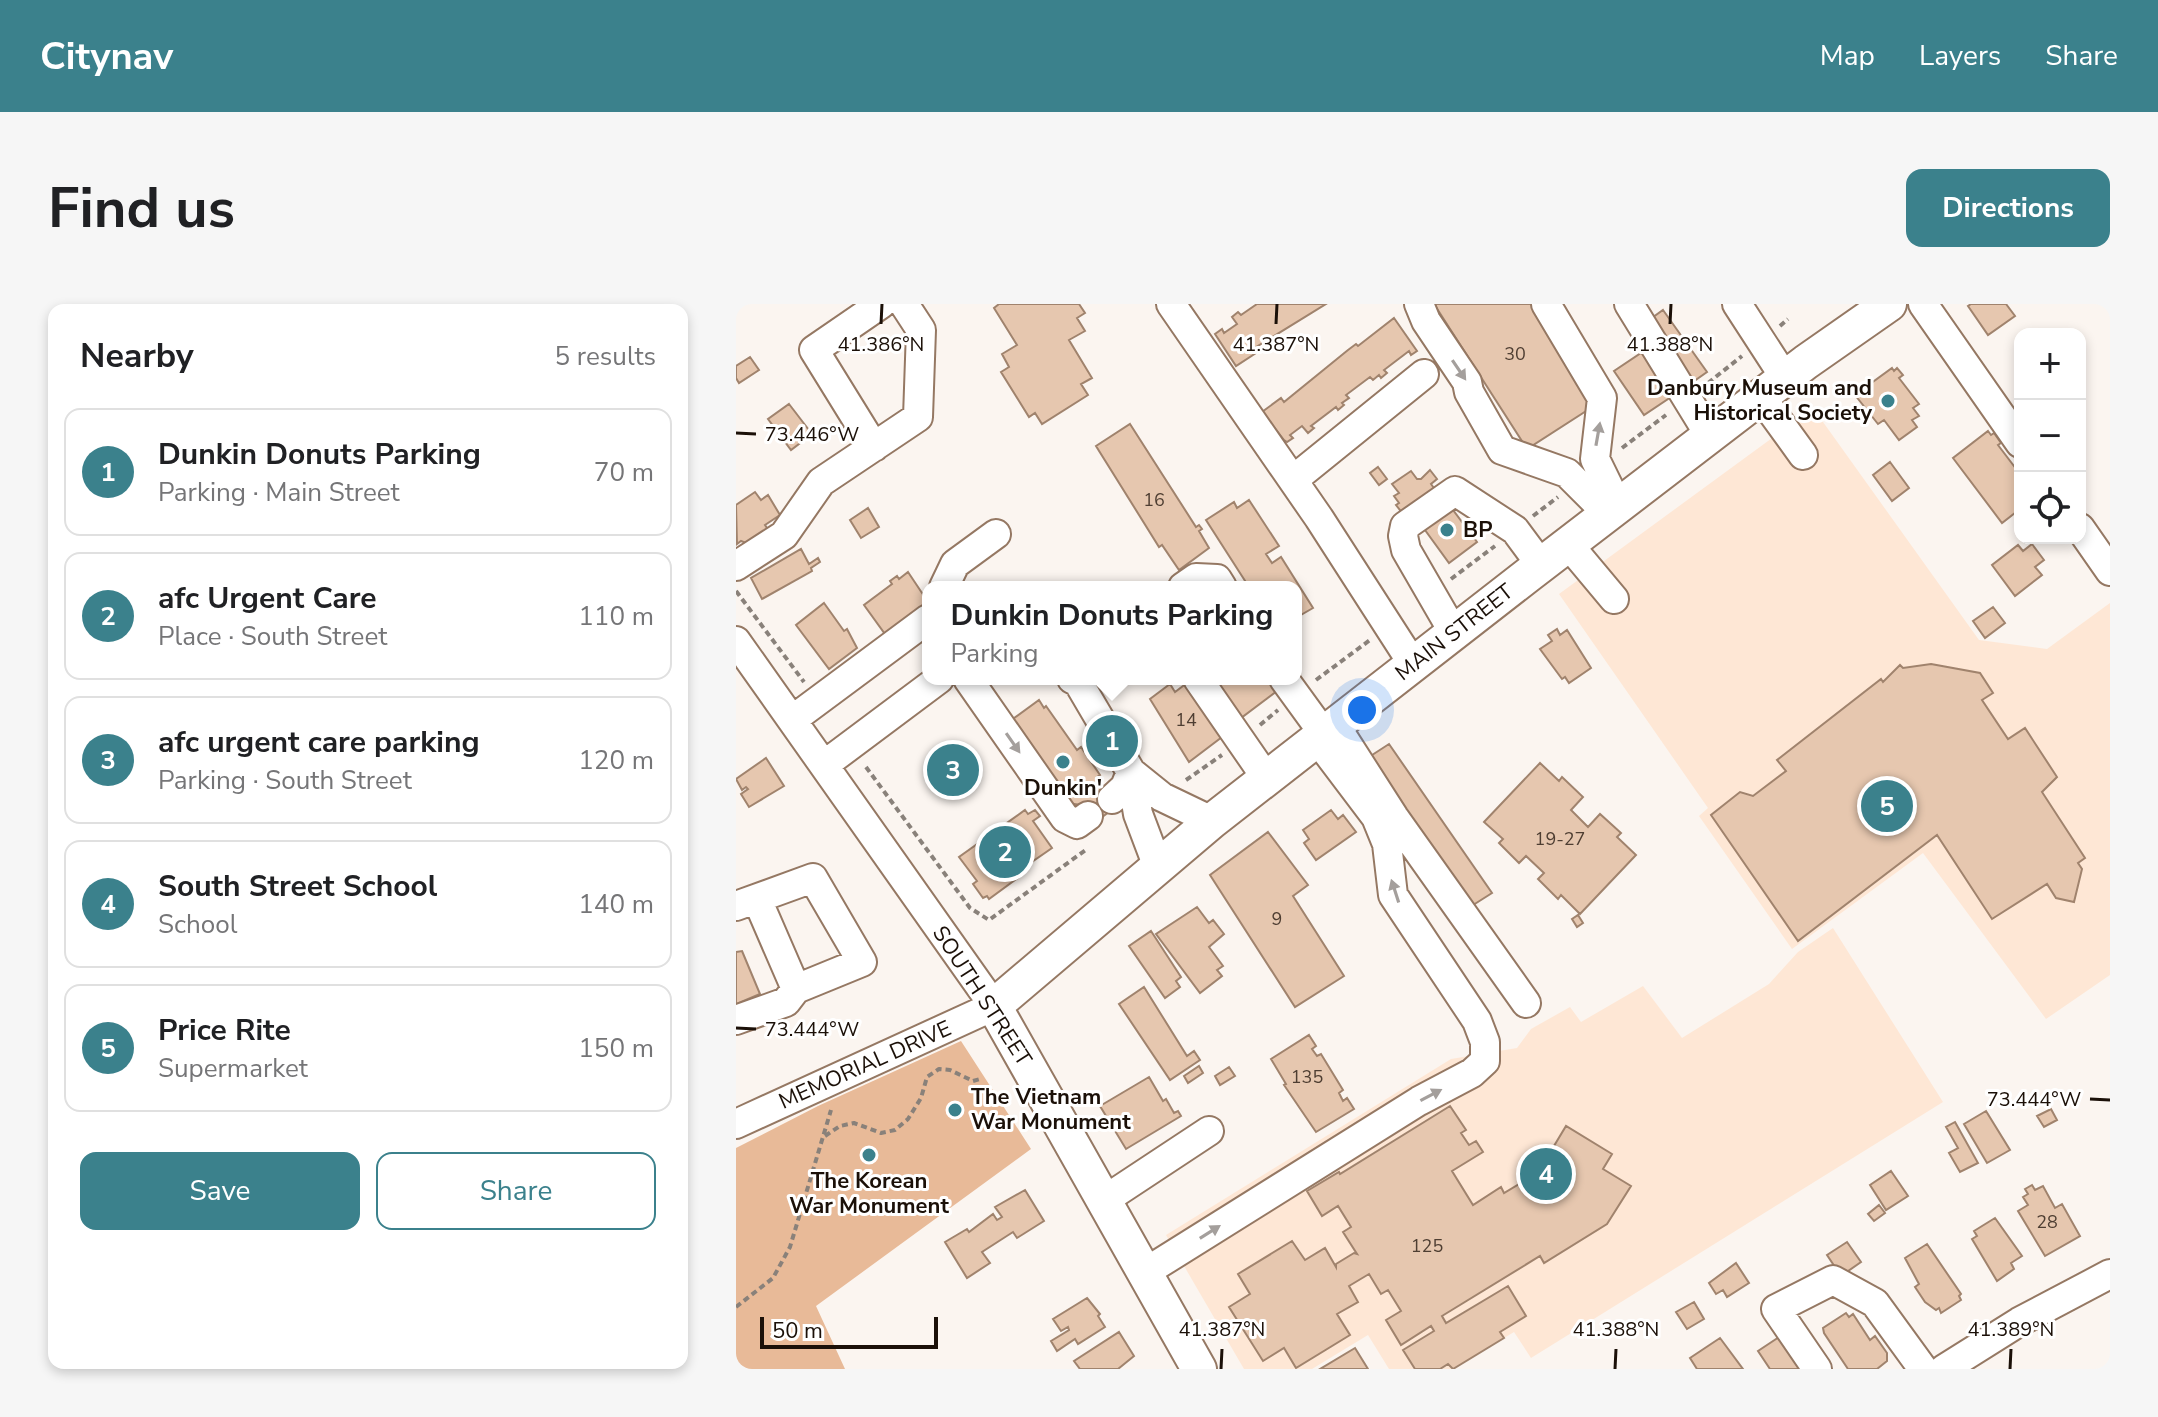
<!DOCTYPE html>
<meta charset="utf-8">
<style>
:root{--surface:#fff;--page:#f6f6f6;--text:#202124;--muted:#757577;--line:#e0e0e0;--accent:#3b818c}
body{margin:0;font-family:"Nunito Sans",sans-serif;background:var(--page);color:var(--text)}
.controls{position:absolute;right:24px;top:24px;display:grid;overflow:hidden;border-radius:16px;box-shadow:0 4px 12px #0003}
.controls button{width:72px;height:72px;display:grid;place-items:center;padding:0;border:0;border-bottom:2px solid var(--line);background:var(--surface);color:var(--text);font:40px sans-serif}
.scale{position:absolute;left:24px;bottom:20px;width:178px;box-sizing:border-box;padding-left:8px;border:4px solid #1b1008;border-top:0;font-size:22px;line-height:28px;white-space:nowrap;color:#1b1008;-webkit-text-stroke:6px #fff;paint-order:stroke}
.you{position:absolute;left:626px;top:406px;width:28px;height:28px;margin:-20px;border:6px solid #fff;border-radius:50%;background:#1a73e8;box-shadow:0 0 0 12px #1a73e833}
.badge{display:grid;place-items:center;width:52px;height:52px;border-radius:50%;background:var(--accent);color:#fff;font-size:26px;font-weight:700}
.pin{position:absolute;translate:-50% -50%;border:4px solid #fff;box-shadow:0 2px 8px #0006}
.popup{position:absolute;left:186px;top:277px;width:380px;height:104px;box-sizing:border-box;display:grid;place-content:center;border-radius:16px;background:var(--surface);filter:drop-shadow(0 2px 6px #0005);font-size:26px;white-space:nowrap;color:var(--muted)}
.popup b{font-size:30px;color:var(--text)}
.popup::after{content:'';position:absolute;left:50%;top:100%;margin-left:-16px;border:16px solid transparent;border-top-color:var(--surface)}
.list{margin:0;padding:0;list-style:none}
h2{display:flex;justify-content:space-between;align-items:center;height:104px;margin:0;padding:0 32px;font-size:34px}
h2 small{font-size:26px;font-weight:400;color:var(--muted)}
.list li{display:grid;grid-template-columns:52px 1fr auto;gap:24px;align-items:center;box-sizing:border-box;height:128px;margin:0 16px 16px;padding:0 16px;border:2px solid var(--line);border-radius:16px}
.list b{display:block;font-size:30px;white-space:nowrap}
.list p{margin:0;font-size:26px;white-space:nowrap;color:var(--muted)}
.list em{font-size:26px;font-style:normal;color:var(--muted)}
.actions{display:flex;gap:16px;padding:24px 32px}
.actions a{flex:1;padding:18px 0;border:2px solid var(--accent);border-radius:16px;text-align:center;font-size:28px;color:var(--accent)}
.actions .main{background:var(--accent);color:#fff}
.icon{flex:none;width:44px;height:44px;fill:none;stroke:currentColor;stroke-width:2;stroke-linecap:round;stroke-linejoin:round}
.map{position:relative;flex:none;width:1374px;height:1065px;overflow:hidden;border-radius:16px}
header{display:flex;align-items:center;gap:48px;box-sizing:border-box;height:112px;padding:0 40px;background:var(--accent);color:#fff}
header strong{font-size:38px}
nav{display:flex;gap:44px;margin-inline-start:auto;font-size:28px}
.intro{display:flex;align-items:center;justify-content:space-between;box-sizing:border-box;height:192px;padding:0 48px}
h1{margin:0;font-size:56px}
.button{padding:20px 36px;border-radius:16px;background:var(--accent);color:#fff;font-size:28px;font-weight:700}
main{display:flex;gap:48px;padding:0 48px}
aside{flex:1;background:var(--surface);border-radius:16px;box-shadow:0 4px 12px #0003}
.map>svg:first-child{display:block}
.built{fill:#fee7d5}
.green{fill:#e8ba98}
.building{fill:#e6c7af;stroke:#a0836d;stroke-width:2}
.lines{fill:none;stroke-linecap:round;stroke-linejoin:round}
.minor-casing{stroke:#957863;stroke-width:32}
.major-casing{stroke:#957863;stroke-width:38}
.path{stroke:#89817a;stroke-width:4;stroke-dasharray:6 4;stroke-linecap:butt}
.minor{stroke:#fff;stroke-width:28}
.major{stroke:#fff;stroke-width:34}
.oneway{fill:#a49f9c}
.ticks{fill:none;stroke:#1b1008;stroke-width:3}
.poi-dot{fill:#3b818c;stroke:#fff;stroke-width:3}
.labels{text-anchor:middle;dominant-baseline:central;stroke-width:6;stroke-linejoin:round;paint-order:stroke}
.number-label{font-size:18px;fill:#4e3e32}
.poi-label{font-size:22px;font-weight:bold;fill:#1b1008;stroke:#fff;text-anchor:start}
.street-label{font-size:22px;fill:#1b1008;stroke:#fff}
.ticks-label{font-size:20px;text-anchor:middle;fill:#1b1008;stroke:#fff;stroke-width:6;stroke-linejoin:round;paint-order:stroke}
</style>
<header>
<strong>Citynav</strong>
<nav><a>Map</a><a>Layers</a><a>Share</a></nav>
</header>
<div class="intro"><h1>Find us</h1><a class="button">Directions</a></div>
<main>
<aside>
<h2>Nearby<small>5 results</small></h2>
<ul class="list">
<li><span class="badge">1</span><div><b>Dunkin Donuts Parking</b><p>Parking · Main Street</p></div><em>70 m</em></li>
<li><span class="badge">2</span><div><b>afc Urgent Care</b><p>Place · South Street</p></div><em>110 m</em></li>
<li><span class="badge">3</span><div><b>afc urgent care parking</b><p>Parking · South Street</p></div><em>120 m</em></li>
<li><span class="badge">4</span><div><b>South Street School</b><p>School</p></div><em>140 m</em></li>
<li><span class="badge">5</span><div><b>Price Rite</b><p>Supermarket</p></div><em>150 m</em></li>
</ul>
<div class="actions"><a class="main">Save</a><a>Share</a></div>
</aside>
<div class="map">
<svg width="1374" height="1065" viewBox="0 0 1374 1065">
<rect width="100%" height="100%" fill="#fbf5f0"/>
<path class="built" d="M1077 104 1243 336 1311 345 1374 299V671L1310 715 1187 549 1056 645 963 512 972 504 823 290Z
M1097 624 1207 798 795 1054 778 1028 717 1065H653L632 1031 576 1065H508L430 931 715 755 781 744 795 725 834 703 845 718 907 682 946 734 1033 680 1062 648Z"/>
<path class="green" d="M225 737 295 845 80 1002 109 1065H0V844L82 802Z"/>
<path class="building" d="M263 0H343L349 9 341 14 349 27 333 36 356 74 345 80 352 91 306 120 299 109 293 113 265 68 273 63 266 50 281 41 258 4Z
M521 0H590L517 45 520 49 500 62 479 30 486 25 488 29 501 20 496 13 502 8 505 11Z
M698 0H796L861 100 791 145Z
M1235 0H1270L1279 12 1252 31 1232 2Z
M927 6 971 68 951 82 913 16Z
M658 14 681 47 675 51 673 47 648 66 651 69 645 74 643 71 637 76 634 73 610 91 613 94 606 99 608 101 602 106 600 103 575 122 578 124 572 129 566 122 554 131 557 134 551 138 548 136 526 108 545 94 548 98 612 46 620 40 622 42Z
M911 45 941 89 908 111 878 67Z
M14 53 23 66 3 79 0 74V62Z
M1156 64 1158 67 1161 64 1167 71 1163 74 1183 100 1177 104 1183 112 1176 116 1181 123 1163 136 1148 116 1142 120 1119 91Z
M53 100 76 130 55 146 32 115Z
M394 120 460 223 463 221 466 225 463 227 473 244 443 266 426 241 423 243 360 142Z
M1252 127 1255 131 1258 129 1265 139 1262 141 1284 170V205L1266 219 1217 154Z
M1154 158 1173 184 1156 197 1137 171Z
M642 163 651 175 643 181 634 169Z
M694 166 701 175 695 180 703 191 671 215 660 201 663 199 658 192 663 189 656 180 675 167 681 175H685Z
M19 188 25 196 32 191 44 211 29 221 33 227 21 235 19 233 10 239 5 237 1 240 0 201Z
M708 194 741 238 713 259 681 215Z
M513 196 543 242 530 250 536 259 545 253 577 304 563 312 560 309V283H513L470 216 498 198 501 204Z
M132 204 143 223 125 234 114 216Z
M1296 240 1308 256 1299 263 1306 271 1279 292 1256 261 1282 241 1287 247Z
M65 245 73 260 82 254 84 258 75 264 76 267 26 295 15 274Z
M172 268 192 298 149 330 128 301 156 280 154 277 161 272 163 275Z
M88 299 108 327 111 325 121 344 93 365 60 321Z
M1257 303 1269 319 1249 334 1237 317Z
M821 325 824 331 831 326 855 364 833 379 829 373 826 375 804 345 816 337 812 331Z
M1195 360 1244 369 1257 389 1246 396 1272 435 1289 424 1321 473 1306 488 1349 554 1342 559 1346 565 1338 598 1320 594 1311 580 1256 615 1201 531 1062 637 975 511 1004 488 1017 492 1050 467 1041 456 1145 375 1147 378 1164 361 1167 364Z
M474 375H539L545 384 505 414Z
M451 379 486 433 453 458 414 395 434 380 439 388Z
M303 396 308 404 310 402 341 446 345 443 364 471 361 473 381 502 358 519 345 501 331 499 274 417Z
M653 440 756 589 734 603 630 455Z
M30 454 48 482 13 503 5 490 12 485 10 483 6 486 0 475Z
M804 459 823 477 826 473 847 493 835 506 852 523 864 510 885 529 881 533 900 551 844 610 825 591 822 595 802 575 808 569 790 552 783 559 763 539 767 535 748 518Z
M289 506 292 510 299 506 304 512 297 517 316 544 280 569 283 573 253 595 251 592 247 594 237 580 241 577 223 553Z
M595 506 602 515 607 511 620 528 580 556 568 539 573 535 567 526Z
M532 528 572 581 557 592 608 672 559 703 474 571Z
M461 603 473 619 477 616 488 630 473 643 487 662 481 666 486 672 464 689 420 630Z
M842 611 847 619 841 623 836 615Z
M415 627 445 673 440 677 444 683 429 694 393 642Z
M6 647 24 690 0 700V648Z
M408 683 451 752 458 747 464 756 434 776 383 700Z
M573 731 580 742 576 745 581 752 585 750 607 786 603 789 607 797 611 794 618 805 580 828 548 781 550 780 535 755Z
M463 762 467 769 452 779 448 772Z
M493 763 499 772 484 781 479 772Z
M413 773 427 797 430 795 438 809 442 807 445 812 390 845 364 802Z
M714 802 730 826 725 829 733 841 740 837 747 848 716 867 737 901 765 883 768 889 823 856 824 853 815 847 830 822 876 850 867 865 895 882 871 920 808 959 804 952 706 1012 710 1019 772 982 790 1012 764 1028 768 1034 717 1065 712 1060 704 1065H679L667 1046 698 1027 695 1022 665 1041 650 1016 665 1007 652 986 645 990 633 970 613 982 622 998 601 1010 614 1031 560 1064 548 1044 527 1057 493 1003 514 990 502 970 556 937 569 956 589 944 600 963V960L618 949 621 950 607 928 615 923 602 902 586 912 571 887 603 868 604 870Z
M1315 805 1321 816 1308 823 1301 812Z
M1250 807 1274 846 1251 859 1228 820Z
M1219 818 1242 859 1224 868 1213 849 1222 844 1210 823Z
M1155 867 1172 892 1150 906 1134 881Z
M1296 881 1299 886 1307 882 1319 904 1326 900 1344 932 1309 952 1282 907 1292 901 1287 893 1292 890 1289 885Z
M289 886 308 917 281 934 277 928 246 948 254 959 231 974 209 938 231 925 233 928 257 910 261 916 266 913 259 903Z
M1143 901 1149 909 1138 917 1132 910Z
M1259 914 1286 952 1275 959 1278 965 1261 977 1236 935 1241 932 1238 927Z
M1111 938 1125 958 1105 972 1091 951Z
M1191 940 1225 990 1223 992 1225 996 1205 1009 1203 1004 1200 1006 1189 998 1179 983 1183 980 1169 954Z
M1000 959 1013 979 991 993 987 986 980 990 973 979Z
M351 994 364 1010 362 1012 369 1023 342 1040 339 1035 321 1047 315 1037 333 1026 332 1023 325 1027 317 1015Z
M958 998 968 1015 951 1025 940 1008Z
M1110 1009 1113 1013 1117 1010 1134 1036 1139 1032 1151 1049V1057L1141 1065H1112L1088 1029 1087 1024Z
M383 1028 398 1052 382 1065H344L338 1057Z
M1049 1029 1076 1065H1034L1022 1047Z
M984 1034 1007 1065H961L954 1054Z
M619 1044 632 1065H584Z"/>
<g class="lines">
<g class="minor-casing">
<path id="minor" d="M435 0 583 214 677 360
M683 0 690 17 731 78 733 88 766 146 831 169 872 210
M810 0 866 94 859 155 882 202
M893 0 974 132
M1001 0 1049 74
M1187 0 1284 139
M1025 93 1067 151
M138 143 78 46 145 0
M557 176 688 70
M1344 224 1374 267
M832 240 878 295
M0 262 48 231 85 178 182 113 185 26 168 0
M208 283 219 260 260 230
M447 283 460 274 481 275 486 283
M718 329 670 246 667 232 669 222 719 187 779 226 805 261
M0 337 258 702 0 820
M232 375 329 514 341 520 352 512
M336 375 342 378 395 468 389 483 376 495
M462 375 531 475
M548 375 588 430
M56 416 192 315
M599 421 658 513 790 699
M88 461 203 375
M422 563 402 510 395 468 426 493 476 517
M21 595 60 685
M0 602 77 574 126 658 60 685 50 698 0 716
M367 897 473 827
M408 969 683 797 736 769 749 757V738L741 717 657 591 651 540 640 513 581 435
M1081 1065 1040 1005 1097 976 1139 999 1187 1065
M1208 1065 1283 1018 1374 970"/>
</g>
<g class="major-casing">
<g id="major">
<path id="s1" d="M463 1065 258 702 476 517 792 271 1070 58 1153 0"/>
</g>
</g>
<path class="path" d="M1044 22 1052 15
M972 79 1006 52
M886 144 930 111
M797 212 822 193
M715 275 759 242
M0 287 68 378
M580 376 634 336
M524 421 542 406
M130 463 234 604 253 616 351 545
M450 476 486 451
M89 832 104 822 118 819 145 829 159 826 172 815 185 794 191 773 203 765 214 766 237 777 244 775
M0 1003 37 974 54 943 95 806"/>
<use href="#minor" class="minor"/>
<use href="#major" class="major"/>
</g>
<defs><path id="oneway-solid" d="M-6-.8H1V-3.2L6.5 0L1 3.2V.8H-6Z" transform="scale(2)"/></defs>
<g class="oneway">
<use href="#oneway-solid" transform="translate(723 66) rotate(56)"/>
<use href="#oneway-solid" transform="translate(862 130) rotate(-80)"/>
<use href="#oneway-solid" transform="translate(277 439) rotate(55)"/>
<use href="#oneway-solid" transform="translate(659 587) rotate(-108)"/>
<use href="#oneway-solid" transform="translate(695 791) rotate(-28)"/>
<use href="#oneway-solid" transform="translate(474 928) rotate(-32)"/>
</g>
<path class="ticks" d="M145 20 146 0M540 20 541 0M934 20 935 0M0 129 20 130M0 724 20 725M1354 795 1374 796M485 1065 486 1045M879 1065 880 1045M1274 1065 1275 1045"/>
<g class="poi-dot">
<circle cx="1152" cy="97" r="8"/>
<circle cx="711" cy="226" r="8"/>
<circle cx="327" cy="458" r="8"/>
<circle cx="219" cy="806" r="8"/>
<circle cx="133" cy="851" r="8"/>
</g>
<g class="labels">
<g class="number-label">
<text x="779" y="50">30</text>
<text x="418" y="196">16</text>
<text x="450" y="416">14</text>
<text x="824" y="535">19-27</text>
<text x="541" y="615">9</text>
<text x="571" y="773">135</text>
<text x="1311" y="918">28</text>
<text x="691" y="942">125</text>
</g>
<g class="poi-label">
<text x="1136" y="84" text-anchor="end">Danbury Museum and<tspan x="1136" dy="25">Historical Society</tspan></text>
<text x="727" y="226">BP</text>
<text x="327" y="484" text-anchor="middle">Dunkin'</text>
<text x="235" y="793">The Vietnam<tspan x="235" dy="25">War Monument</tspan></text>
<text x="133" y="877" text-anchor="middle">The Korean<tspan x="133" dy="25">War Monument</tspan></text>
</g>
<g class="street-label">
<text stroke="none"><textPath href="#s1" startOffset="1010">MAIN STREET</textPath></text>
<text transform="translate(246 692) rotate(57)">SOUTH STREET</text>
<text transform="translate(129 761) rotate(-24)">MEMORIAL DRIVE</text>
</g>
</g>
<g class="ticks-label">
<text x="145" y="47">41.386°N</text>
<text x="540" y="47">41.387°N</text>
<text x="934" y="47">41.388°N</text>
<text x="76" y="137">73.446°W</text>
<text x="76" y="732">73.444°W</text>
<text x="1298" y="802">73.444°W</text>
<text x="486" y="1032">41.387°N</text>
<text x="880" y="1032">41.388°N</text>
<text x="1275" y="1032">41.389°N</text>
</g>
</svg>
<div class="controls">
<button>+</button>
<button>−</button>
<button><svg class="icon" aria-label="locate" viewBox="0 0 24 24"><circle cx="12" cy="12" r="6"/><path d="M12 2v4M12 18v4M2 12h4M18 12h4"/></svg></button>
</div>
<div class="scale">50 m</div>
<div class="you"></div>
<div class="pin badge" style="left:376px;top:437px">1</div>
<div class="popup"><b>Dunkin Donuts Parking</b>Parking</div>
<div class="pin badge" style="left:269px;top:548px">2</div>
<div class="pin badge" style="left:217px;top:466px">3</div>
<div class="pin badge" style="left:810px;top:870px">4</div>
<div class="pin badge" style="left:1151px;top:502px">5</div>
</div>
</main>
